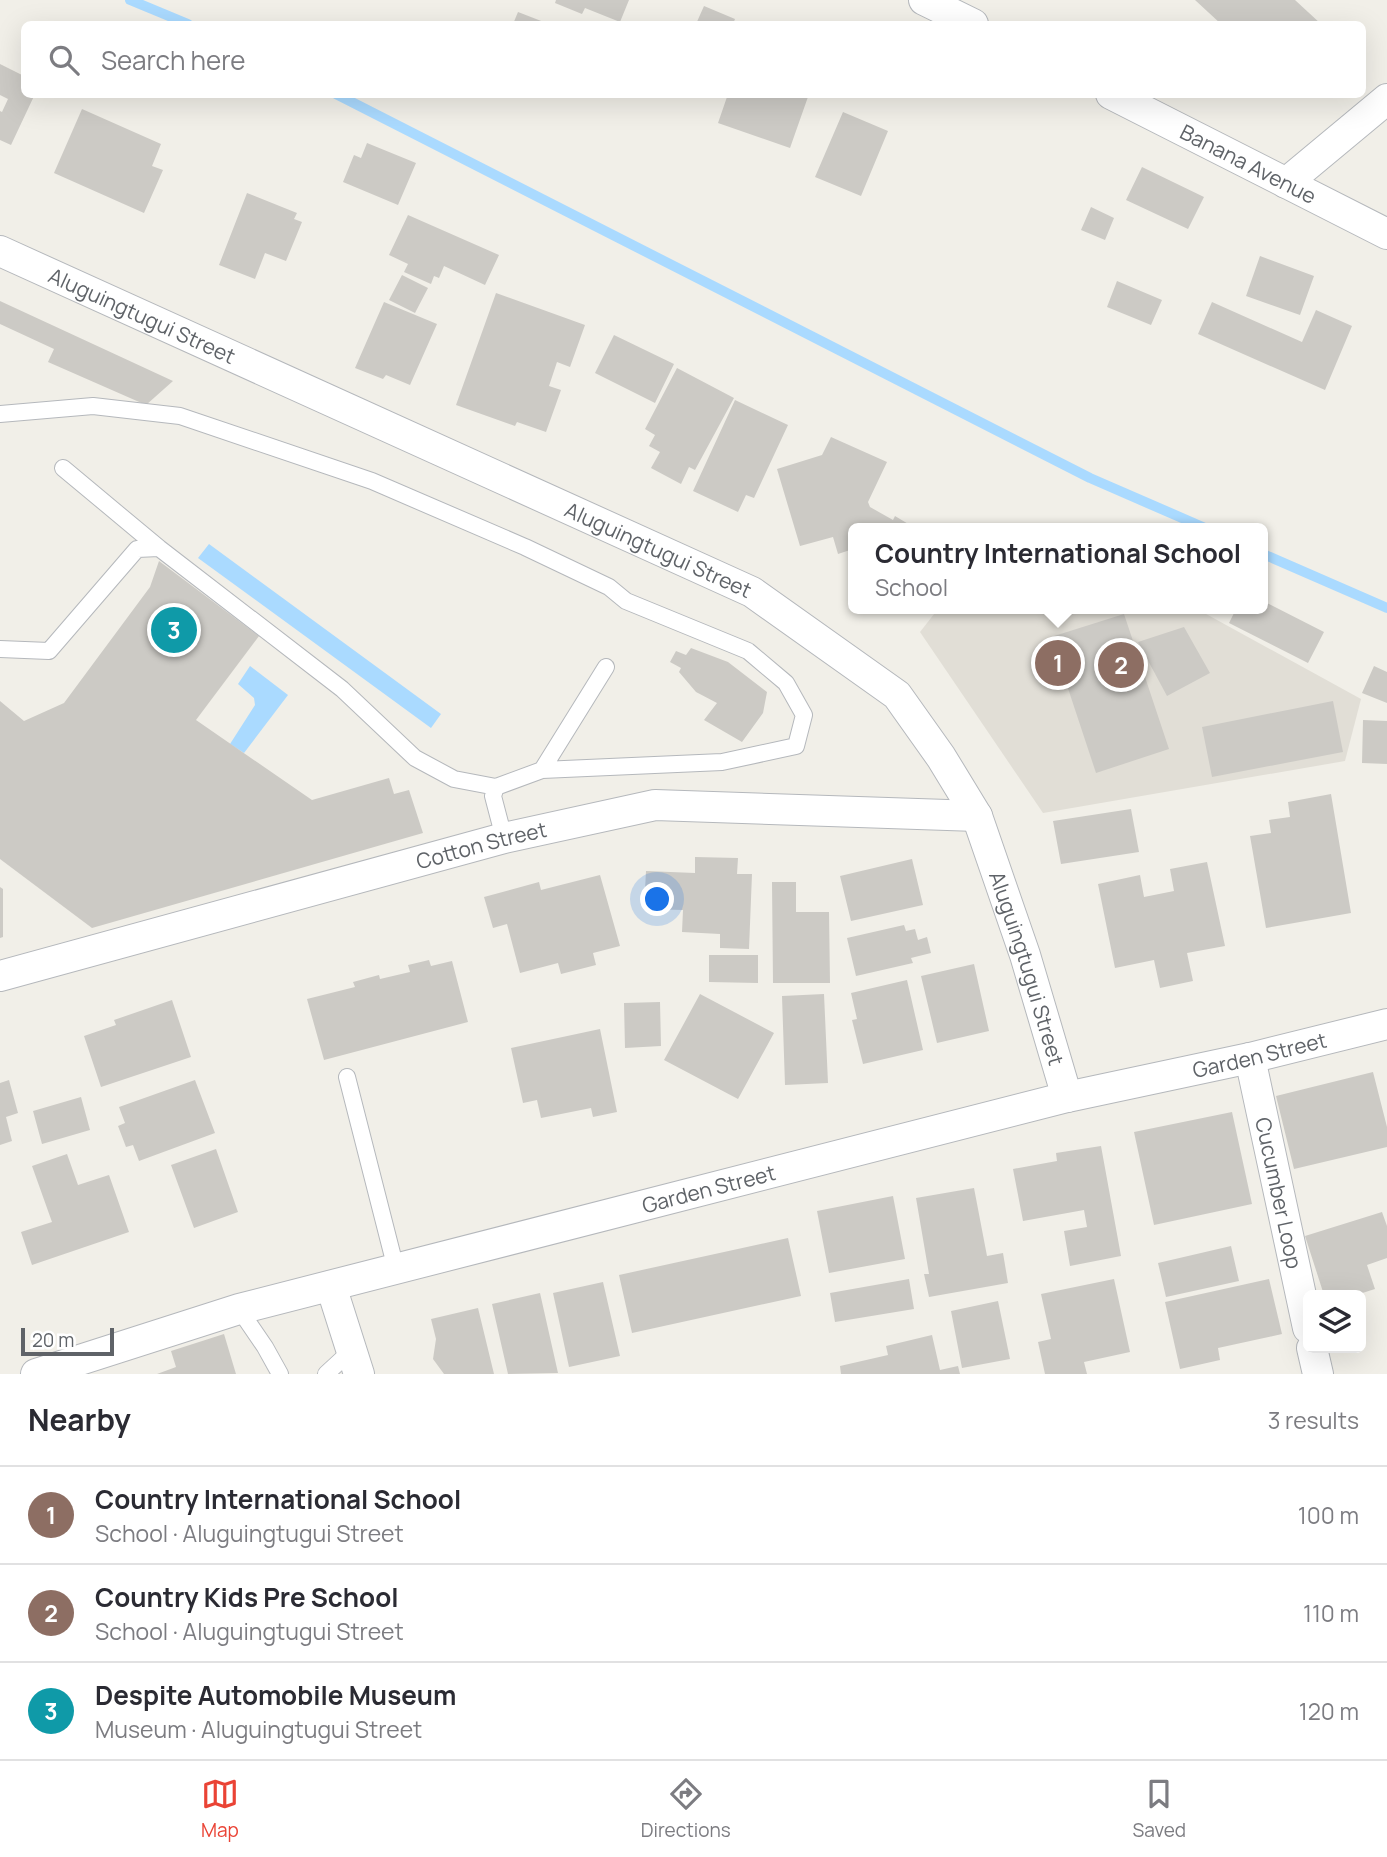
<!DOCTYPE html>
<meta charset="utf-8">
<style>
:root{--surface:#fff;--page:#f2f2f3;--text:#2b2b33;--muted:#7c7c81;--line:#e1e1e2;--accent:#ea4335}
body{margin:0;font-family:Manrope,sans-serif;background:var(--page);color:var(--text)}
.controls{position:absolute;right:21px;bottom:21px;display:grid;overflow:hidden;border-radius:10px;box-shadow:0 7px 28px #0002}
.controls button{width:63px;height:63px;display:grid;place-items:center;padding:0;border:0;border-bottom:2px solid var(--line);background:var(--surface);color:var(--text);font:35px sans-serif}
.scale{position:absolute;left:21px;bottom:18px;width:93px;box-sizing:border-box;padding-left:7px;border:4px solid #5f6368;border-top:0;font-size:19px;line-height:24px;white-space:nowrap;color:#5f6368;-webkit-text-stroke:5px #fff;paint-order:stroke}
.you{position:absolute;left:658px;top:900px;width:24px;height:24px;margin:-18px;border:5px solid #fff;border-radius:50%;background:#1a73e8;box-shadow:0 0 0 10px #1a73e833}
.badge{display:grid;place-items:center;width:46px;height:46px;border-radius:50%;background:var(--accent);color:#fff;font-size:23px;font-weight:700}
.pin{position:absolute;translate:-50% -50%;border:4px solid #fff;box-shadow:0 2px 7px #0006}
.popup{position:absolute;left:848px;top:523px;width:420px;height:91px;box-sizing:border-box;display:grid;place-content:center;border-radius:10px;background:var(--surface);filter:drop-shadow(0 2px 5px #0005);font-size:23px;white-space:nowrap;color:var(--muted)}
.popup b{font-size:26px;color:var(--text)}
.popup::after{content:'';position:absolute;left:50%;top:100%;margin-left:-14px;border:14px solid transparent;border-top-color:var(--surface)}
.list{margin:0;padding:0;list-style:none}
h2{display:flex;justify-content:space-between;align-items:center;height:91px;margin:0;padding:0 28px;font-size:30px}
h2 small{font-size:23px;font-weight:400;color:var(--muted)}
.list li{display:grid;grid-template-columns:46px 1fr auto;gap:21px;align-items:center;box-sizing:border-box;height:98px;padding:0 28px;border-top:2px solid var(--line)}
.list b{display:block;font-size:26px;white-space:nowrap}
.list p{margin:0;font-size:23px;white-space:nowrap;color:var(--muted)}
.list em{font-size:23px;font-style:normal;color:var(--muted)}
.icon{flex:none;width:38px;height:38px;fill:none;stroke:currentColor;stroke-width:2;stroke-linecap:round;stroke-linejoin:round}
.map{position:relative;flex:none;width:1387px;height:1374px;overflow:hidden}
.search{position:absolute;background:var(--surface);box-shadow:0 7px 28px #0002;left:21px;right:21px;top:21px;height:77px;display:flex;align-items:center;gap:18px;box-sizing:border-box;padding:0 24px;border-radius:10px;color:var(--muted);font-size:26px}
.sheet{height:385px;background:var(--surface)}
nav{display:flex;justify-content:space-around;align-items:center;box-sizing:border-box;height:98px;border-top:2px solid var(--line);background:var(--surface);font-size:19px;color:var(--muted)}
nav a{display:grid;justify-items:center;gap:4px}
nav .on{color:var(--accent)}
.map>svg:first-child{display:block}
.education{fill:#e1ded6}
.water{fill:#aadaff}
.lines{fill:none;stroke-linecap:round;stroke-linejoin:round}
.stream{stroke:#aadaff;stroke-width:10}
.building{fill:#cccac5}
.service-casing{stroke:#b5b8bc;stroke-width:18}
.minor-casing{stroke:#b5b8bc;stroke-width:32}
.service{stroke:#fff;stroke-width:16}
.minor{stroke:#fff;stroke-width:30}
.labels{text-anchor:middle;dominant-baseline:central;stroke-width:7;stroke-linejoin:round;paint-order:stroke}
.street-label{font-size:21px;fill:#5f6368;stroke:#fff}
</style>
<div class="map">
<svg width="1387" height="1374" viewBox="0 0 1387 1374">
<rect width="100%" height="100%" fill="#f1efe8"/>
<path class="education" d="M938 609H1197L1361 699 1345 761 1043 813 920 632Z"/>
<path class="water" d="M209 544 441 714 431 728 198 558Z
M250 666 288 695 244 753 230 744 255 705 254 698 238 684Z"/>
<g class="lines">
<path class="stream" d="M130 0 188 24
M336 94 1090 478 1205 528
M1263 554 1387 608"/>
</g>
<path class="building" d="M556 0H629L620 22 585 8 582 14 555 3Z
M1195 0H1295L1321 24H1221Z
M704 6 735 19 733 24H696Z
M518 12 549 24H513Z
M0 64 24 76V94H35L11 145 0 140V111L2 112 8 99 0 95Z
M728 94H809L790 148 718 123Z
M82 109 161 144 152 166 163 170 144 213 54 173Z
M843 112 888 131 861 196 815 177Z
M367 143 416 163 398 205 343 182 354 155 361 158Z
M1142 167 1204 197 1188 229 1126 200Z
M247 193 297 213 294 219 302 222 286 261 265 253 255 279 219 265Z
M1091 207 1114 218 1105 240 1081 230Z
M408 215 499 255 485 285 444 266 439 278 434 276 431 284 404 272 408 264 389 255Z
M1260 256 1314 276 1300 315 1246 296Z
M402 275 428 288 415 313 389 300Z
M1117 281 1162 300 1151 325 1107 307Z
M496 293 585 325 570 367 557 362 549 386 561 390 546 432 517 422 515 426 456 405Z
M0 301 173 381 146 405 48 362 54 349 0 324Z
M384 302 437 324 410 385 386 375 383 379 355 368Z
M1212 302 1302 342 1316 310 1352 326 1325 390 1198 334Z
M614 335 674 364 655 403 595 373Z
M677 368 734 398 695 470 689 467 681 484 651 468 660 452 649 446 655 435 645 429Z
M735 400 788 425 754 498 746 495 738 512 693 491Z
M831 437 887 462 868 502 870 507 893 520 895 516 915 528H853V549L838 554 833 537 800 546 777 469 822 455Z
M159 561 259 636 196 720 312 800 389 778 394 794 409 790 423 833 92 928 0 859V701L24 721 64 703 150 587Z
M1263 601 1324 632 1308 663 1229 623 1236 609H1263Z
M1124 614 1169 749 1096 773 1051 637Z
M1184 627 1210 673 1167 696 1138 642Z
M691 648 728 662 767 692 763 713 742 742 704 720 717 703 696 692 679 672 681 668 670 662 676 651 686 655Z
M1374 666 1387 672V703L1362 693Z
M1333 701 1343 752 1212 777 1202 727Z
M1363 720 1387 721V764L1362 763Z
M1331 794 1351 913 1266 928 1250 836 1271 833 1269 820 1290 817 1288 802Z
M1131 809 1139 852 1061 864 1053 821Z
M695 857 738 858 737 874H752L749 949 720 948V934L682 932 683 910 644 909 646 871 695 873Z
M912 859 923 905 851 921 840 876Z
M1207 862 1225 946 1187 953 1193 981 1160 988 1154 960 1115 968 1098 884 1140 875 1144 897 1174 891 1170 869Z
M600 875 620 946 593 953 596 965 561 974 558 963 520 973 507 924 493 928 484 897 539 882 541 890Z
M772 882H796V912H829L830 983H773Z
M0 887 3 889V937L0 938Z
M904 925 906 931 915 929 918 940 927 937 931 953 911 958 913 963 856 976 847 938Z
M709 955H758V983L709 982Z
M429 960 431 966 452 961 468 1022 324 1060 307 999 355 987 353 982 379 975 380 979 410 972 408 965Z
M974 964 989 1031 937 1043 921 976Z
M907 980 923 1050 863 1064 852 1020 857 1019 851 993Z
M700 994 774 1033 738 1099 664 1060Z
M824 994 828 1083 785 1085 782 996Z
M172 1000 191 1057 101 1087 84 1036 116 1025 114 1020Z
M660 1002 661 1046 625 1048 624 1003Z
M600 1029 617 1112 593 1117 591 1108 541 1118 537 1100 523 1103 511 1048Z
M1373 1072 1387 1127V1147L1294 1169 1276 1096Z
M9 1080 18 1113 6 1117 12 1141 0 1145V1083Z
M195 1080 215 1133 139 1161 133 1145 126 1147 118 1126 125 1123 119 1107Z
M81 1097 90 1130 42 1144 33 1111Z
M1232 1112 1252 1204 1154 1225 1134 1132Z
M1101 1146 1121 1256 1070 1266 1064 1231 1087 1227 1084 1210 1023 1221 1013 1169 1057 1161 1056 1153Z
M216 1149 238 1212 194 1228 171 1165Z
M67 1154 78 1185 109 1175 129 1232 32 1265 21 1232 52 1222 32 1166Z
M974 1188 987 1256 1003 1253 1008 1283 929 1297 924 1274H929L916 1198Z
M893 1196 905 1259 829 1273 817 1211Z
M1382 1212 1387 1226V1258L1367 1265 1375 1289 1356 1295H1324L1305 1236Z
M788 1238 801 1296 632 1333 619 1275Z
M1231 1246 1239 1281 1166 1297 1158 1263Z
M909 1279 914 1309 835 1322 830 1293Z
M1114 1279 1130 1352 1084 1362 1087 1374H1045L1038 1342 1051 1339 1041 1294Z
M1269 1279 1282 1334 1218 1348 1220 1360 1180 1369 1165 1302Z
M603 1282 620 1356 569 1367 553 1293Z
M540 1293 558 1373 508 1374 492 1304Z
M998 1301 1010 1359 962 1368 951 1311Z
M478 1308 494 1374H444L433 1359 436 1339 431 1319Z
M224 1334 236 1374H157L176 1367 171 1351Z
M932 1335 940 1370 958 1366 960 1374H841L840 1366 888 1355 886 1346Z"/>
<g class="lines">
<g class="service-casing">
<path id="service" d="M0 414 93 406 180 416 372 481 525 547 609 587 626 601 748 651 786 683 804 715 796 746 722 762 542 770 496 787 493 796 504 838
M63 468 159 548
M0 649 49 651 137 549 159 548 342 689 415 758 454 779 496 787
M542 770 606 667
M347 1077 396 1269
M239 1309 265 1347 280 1374
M326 1374 352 1350"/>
</g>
<g class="minor-casing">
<g id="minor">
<path d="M924 0 973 24"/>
<path id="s1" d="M1111 94 1387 234"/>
<path d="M1286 183 1387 99"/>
<path id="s2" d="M0 251 752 592 897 695 941 757 977 816 1025 955 1067 1097"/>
<path id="s3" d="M0 976 504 838 655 805 977 816"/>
<path id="s4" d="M1250 1058 1308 1328"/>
<path d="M331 1286 359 1374"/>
<path d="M1312 1348 1318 1374"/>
<path id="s5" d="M36 1374 239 1309 1067 1097 1250 1058 1387 1024"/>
</g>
</g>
<use href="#service" class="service"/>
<use href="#minor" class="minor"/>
</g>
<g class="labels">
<g class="street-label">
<text stroke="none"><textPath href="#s1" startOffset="154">Banana Avenue</textPath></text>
<text stroke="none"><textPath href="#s2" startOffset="156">Aluguingtugui Street</textPath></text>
<text stroke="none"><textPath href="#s2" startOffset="723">Aluguingtugui Street</textPath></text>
<text stroke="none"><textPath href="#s3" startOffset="499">Cotton Street</textPath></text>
<text stroke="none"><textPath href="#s2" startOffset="1309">Aluguingtugui Street</textPath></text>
<text stroke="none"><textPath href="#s5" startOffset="1265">Garden Street</textPath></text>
<text stroke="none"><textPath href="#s5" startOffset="698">Garden Street</textPath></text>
<text stroke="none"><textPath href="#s4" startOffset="138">Cucumber Loop</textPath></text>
</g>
</g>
</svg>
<div class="controls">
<button><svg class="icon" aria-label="layers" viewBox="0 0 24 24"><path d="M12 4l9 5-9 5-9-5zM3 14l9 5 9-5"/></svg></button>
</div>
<div class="scale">20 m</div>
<div class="you"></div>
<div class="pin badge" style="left:1058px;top:663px;background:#8d6e63">1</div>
<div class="popup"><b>Country International School</b>School</div>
<div class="pin badge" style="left:1121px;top:665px;background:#8d6e63">2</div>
<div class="pin badge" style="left:174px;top:630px;background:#0f9aa8">3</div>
<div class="search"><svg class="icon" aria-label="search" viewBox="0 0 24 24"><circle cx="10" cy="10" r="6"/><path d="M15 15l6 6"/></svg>Search here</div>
</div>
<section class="sheet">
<h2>Nearby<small>3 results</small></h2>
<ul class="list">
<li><span class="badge" style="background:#8d6e63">1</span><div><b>Country International School</b><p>School · Aluguingtugui Street</p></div><em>100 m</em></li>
<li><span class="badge" style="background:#8d6e63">2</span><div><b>Country Kids Pre School</b><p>School · Aluguingtugui Street</p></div><em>110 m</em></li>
<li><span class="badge" style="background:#0f9aa8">3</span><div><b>Despite Automobile Museum</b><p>Museum · Aluguingtugui Street</p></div><em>120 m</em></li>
</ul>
</section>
<nav>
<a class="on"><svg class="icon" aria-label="map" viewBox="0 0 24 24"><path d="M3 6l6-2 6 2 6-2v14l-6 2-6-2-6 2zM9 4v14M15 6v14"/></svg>Map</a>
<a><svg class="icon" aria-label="directions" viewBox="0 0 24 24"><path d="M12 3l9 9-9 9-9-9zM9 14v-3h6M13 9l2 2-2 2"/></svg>Directions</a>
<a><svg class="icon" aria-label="saved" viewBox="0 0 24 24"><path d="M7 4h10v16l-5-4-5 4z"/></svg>Saved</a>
</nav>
